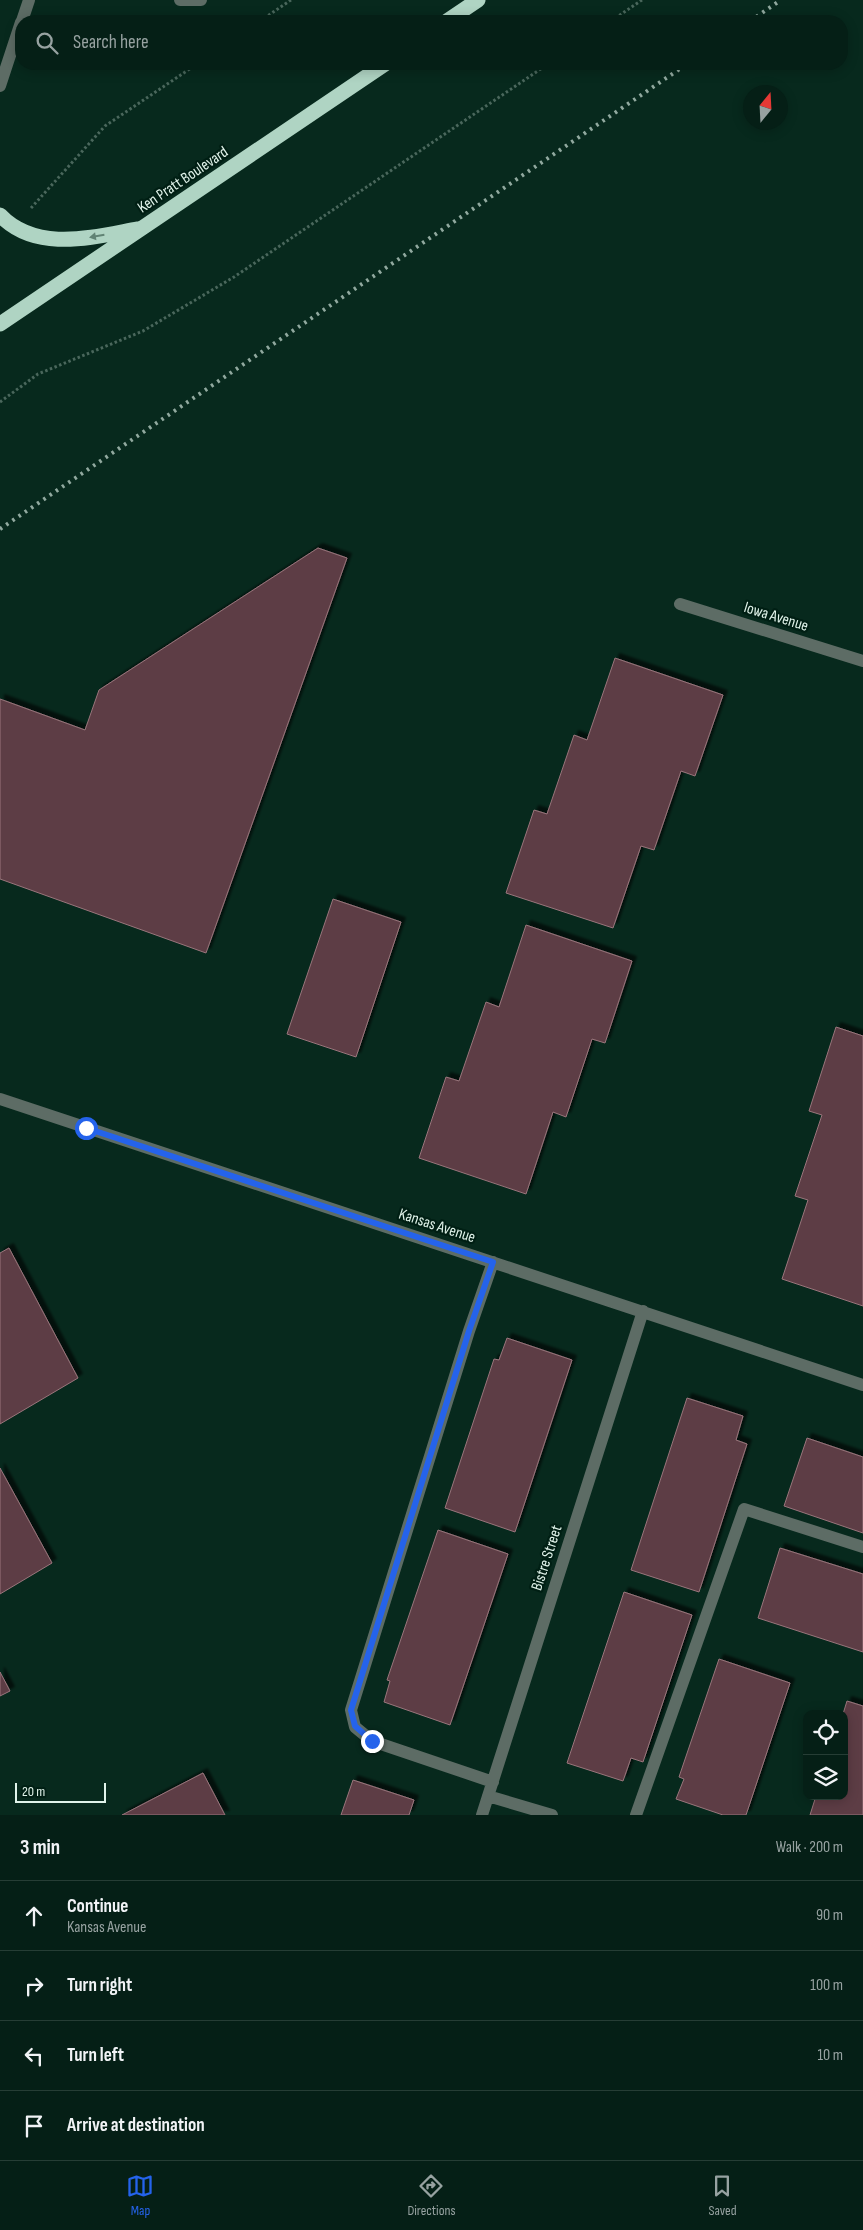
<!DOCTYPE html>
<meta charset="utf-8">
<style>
:root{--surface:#051f16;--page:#0e271f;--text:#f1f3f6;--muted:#97a2a1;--line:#263d35;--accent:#2563eb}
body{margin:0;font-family:"Sofia Sans Condensed",sans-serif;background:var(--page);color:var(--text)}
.controls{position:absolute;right:15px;bottom:15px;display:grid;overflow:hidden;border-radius:10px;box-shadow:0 2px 12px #0003}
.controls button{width:45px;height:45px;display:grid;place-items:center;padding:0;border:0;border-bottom:1px solid var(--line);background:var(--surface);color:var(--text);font:25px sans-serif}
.compass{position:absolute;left:743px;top:85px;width:45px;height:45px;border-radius:50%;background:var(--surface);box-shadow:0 2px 12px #0003;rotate:18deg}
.scale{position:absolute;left:15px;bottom:12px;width:91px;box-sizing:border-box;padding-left:5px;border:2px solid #e0f3ea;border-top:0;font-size:14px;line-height:18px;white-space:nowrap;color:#e0f3ea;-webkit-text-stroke:4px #001f14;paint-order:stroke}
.stop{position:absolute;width:15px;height:15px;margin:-11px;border:4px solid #2563eb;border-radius:50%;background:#fff}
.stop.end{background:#2563eb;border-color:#fff;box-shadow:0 1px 5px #0008}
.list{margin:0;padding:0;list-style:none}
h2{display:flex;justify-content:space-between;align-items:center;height:65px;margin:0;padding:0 20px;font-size:21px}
h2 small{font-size:16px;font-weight:400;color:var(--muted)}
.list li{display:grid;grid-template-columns:32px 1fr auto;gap:15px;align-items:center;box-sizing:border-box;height:70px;padding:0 20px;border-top:1px solid var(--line)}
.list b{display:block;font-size:19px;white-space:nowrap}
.list p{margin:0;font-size:16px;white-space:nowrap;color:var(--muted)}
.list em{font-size:16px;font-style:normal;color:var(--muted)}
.icon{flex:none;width:28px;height:28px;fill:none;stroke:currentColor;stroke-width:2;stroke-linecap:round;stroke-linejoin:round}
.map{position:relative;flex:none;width:863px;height:1815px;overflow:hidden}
.search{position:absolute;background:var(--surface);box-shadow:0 2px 12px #0003;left:15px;right:15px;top:15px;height:55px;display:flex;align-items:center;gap:12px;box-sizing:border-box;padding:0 18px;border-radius:20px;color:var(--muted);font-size:19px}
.sheet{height:345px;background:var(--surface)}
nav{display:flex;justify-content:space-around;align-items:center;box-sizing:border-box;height:70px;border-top:1px solid var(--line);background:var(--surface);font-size:14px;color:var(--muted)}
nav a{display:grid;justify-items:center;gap:2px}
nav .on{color:var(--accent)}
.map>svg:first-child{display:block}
.building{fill:#5d3d44;stroke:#99757c;filter:url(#shadow)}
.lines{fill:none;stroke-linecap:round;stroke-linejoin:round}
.path{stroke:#4a675c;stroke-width:3;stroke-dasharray:2.5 2.5;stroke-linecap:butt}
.minor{stroke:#5d6c65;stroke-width:12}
.highway{stroke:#afd4c3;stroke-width:15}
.rail{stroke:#91a99f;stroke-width:4;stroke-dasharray:2.5 5;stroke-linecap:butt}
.oneway{fill:#608374}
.route{stroke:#2563eb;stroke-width:6}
.labels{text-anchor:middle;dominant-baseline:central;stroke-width:4.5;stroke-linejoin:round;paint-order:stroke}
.street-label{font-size:16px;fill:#e0f3ea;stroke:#001f14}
</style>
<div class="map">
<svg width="863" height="1815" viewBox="0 0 863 1815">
<defs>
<filter id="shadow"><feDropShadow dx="4.5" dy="-4.5" stdDeviation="1" flood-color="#0009"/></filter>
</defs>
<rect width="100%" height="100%" fill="#07291d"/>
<path class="building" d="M318 548 347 558 206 953 0 879V699L85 730 99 690Z
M615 658 723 695 695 776 681 771 654 850 641 846 613 928 506 893 534 810 547 814 574 735 587 740Z
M333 899 401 922 356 1057 287 1034Z
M526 925 632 961 605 1043 592 1039 566 1117 553 1112 526 1194 419 1158 446 1077 459 1081 486 1002 499 1007Z
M836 1027 863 1036V1306L782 1279 808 1200 795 1196 822 1115 809 1111Z
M9 1248 78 1378 0 1424V1253Z
M507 1338 572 1360 515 1532 445 1508 494 1359 499 1360Z
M687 1398 743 1416 736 1440 747 1444 699 1592 631 1570Z
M807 1438 863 1457V1533L784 1506Z
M0 1468 52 1563 0 1594Z
M438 1530 508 1554 450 1725 384 1702 390 1681 387 1680Z
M780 1548 863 1574V1652L758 1618Z
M624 1592 692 1615 643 1762 631 1758 623 1781 567 1763Z
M719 1659 790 1683 746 1815H723L676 1799 684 1779 679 1777Z
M0 1672 10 1691 0 1696Z
M847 1701 863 1706V1815H810L816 1796H844L843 1714Z
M203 1773 225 1815H122Z
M353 1780 414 1800 409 1815H341Z"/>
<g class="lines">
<path class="path" d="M260 21 291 0
M611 21 642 0
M31 208 105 126 197 64
M0 402 38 374 143 331 234 277 548 64"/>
<path class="minor" d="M180 0H201
M22 21 29 0
M0 86 21 22
M680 604 863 661
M0 1099 863 1385
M493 1782 372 1741 355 1727 351 1710 469 1331 493 1262
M488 1796 552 1815
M482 1815 643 1311
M636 1815 744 1509 863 1547"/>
<path class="highway" d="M447 21 478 0
M0 215C36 253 93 237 138 229
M0 324 385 64"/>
<path class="rail" d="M750 21 781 0
M0 529 687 64"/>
</g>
<defs><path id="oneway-solid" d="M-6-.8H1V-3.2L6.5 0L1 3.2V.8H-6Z" transform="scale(1.25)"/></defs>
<use class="oneway" href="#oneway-solid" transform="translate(97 236) rotate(170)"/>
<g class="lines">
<path class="route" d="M86 1128 493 1262 469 1331 351 1710 355 1726 372 1741"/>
</g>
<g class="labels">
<g class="street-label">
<text transform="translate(183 180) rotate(-34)">Ken Pratt Boulevard</text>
<text transform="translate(776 617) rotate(17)">Iowa Avenue</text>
<text transform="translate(437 1226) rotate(18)">Kansas Avenue</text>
<text transform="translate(547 1558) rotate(-72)">Bistre Street</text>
</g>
</g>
</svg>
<div class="controls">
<button><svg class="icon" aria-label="locate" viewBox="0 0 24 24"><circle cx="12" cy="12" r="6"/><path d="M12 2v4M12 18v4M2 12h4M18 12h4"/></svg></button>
<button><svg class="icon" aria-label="layers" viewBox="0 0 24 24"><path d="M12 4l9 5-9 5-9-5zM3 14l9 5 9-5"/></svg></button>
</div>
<svg class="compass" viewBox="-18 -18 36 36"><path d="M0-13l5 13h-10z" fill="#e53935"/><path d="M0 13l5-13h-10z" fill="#97a2a1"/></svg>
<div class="scale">20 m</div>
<div class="stop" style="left:86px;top:1128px"></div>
<div class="stop end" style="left:372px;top:1741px"></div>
<div class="search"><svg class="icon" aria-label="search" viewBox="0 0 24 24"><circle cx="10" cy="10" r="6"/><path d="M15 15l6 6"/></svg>Search here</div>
</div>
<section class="sheet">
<h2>3 min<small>Walk · 200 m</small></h2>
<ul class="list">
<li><svg class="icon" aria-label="ahead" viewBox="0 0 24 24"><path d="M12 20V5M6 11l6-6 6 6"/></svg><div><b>Continue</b><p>Kansas Avenue</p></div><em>90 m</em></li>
<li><svg class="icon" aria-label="right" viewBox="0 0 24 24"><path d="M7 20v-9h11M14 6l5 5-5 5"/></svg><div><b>Turn right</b></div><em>100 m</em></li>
<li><svg class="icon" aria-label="left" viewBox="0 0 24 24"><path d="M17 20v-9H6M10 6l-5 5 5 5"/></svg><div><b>Turn left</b></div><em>10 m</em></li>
<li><svg class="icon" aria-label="arrive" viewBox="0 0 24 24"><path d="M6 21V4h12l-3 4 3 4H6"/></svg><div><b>Arrive at destination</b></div></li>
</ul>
</section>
<nav>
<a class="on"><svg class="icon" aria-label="map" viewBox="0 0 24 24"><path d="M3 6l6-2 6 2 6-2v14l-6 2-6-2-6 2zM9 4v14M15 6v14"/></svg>Map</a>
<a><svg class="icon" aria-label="directions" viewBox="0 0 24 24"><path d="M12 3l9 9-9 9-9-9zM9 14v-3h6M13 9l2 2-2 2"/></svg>Directions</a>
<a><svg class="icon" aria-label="saved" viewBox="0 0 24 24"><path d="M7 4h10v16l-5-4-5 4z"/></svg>Saved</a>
</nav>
